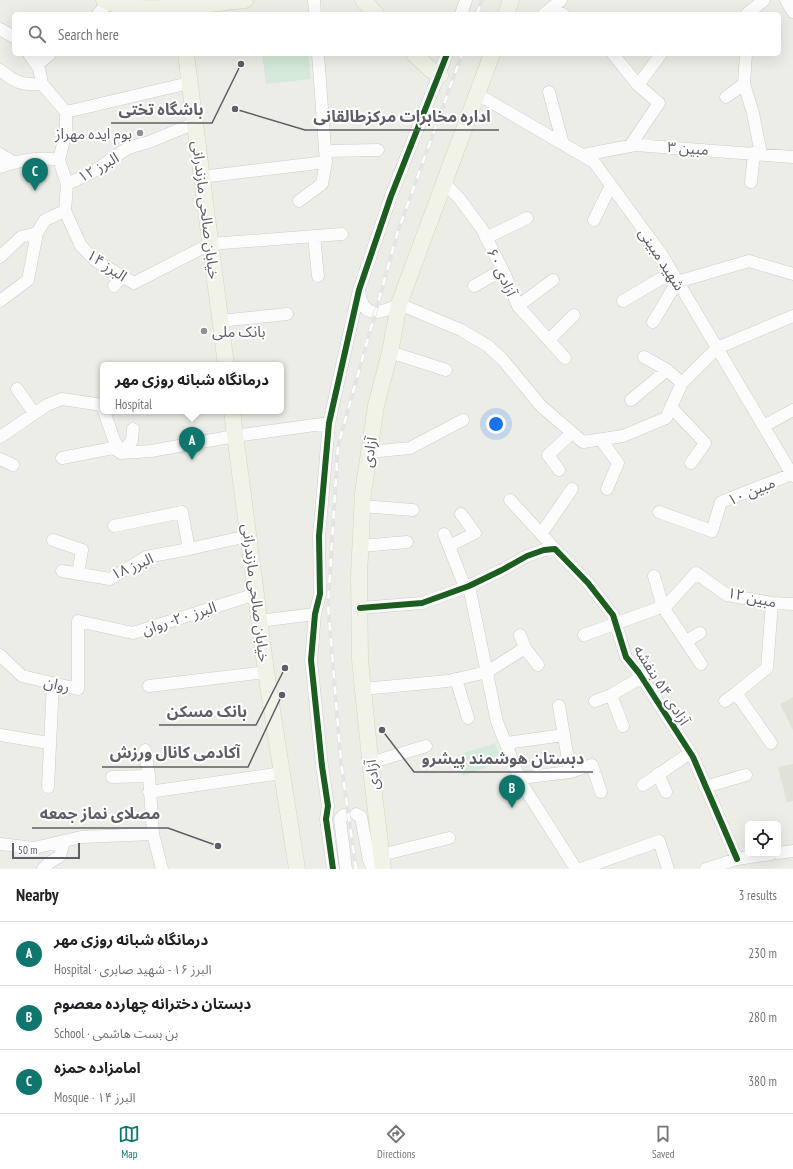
<!DOCTYPE html>
<meta charset="utf-8">
<style>
:root{--surface:#fff;--page:#f2f2f2;--text:#202124;--muted:#757577;--line:#e0e0e0;--accent:#0f766e}
body{margin:0;font-family:"PT Sans Narrow","Noto Sans Arabic",sans-serif;background:var(--page);color:var(--text)}
.controls{position:absolute;right:12px;bottom:12px;display:grid;overflow:hidden;border-radius:6px;box-shadow:0 4px 16px #0002}
.controls button{width:36px;height:36px;display:grid;place-items:center;padding:0;border:0;border-bottom:1px solid var(--line);background:var(--surface);color:var(--text);font:20px sans-serif}
.scale{position:absolute;left:12px;bottom:10px;width:68px;box-sizing:border-box;padding-left:4px;border:2px solid #5d5e66;border-top:0;font-size:11px;line-height:14px;white-space:nowrap;color:#5d5e66;-webkit-text-stroke:3px #fff;paint-order:stroke}
.you{position:absolute;left:496px;top:424px;width:14px;height:14px;margin:-10px;border:3px solid #fff;border-radius:50%;background:#1a73e8;box-shadow:0 0 0 6px #1a73e833}
.badge{display:grid;place-items:center;width:26px;height:26px;border-radius:50%;background:var(--accent);color:#fff;font-size:13px;font-weight:700}
.pin{position:absolute;translate:-50% -33px;filter:drop-shadow(0 1px 2px #0008)}
.pin::after{content:'';position:absolute;top:21px;width:14px;height:12px;background:inherit;clip-path:polygon(0 0,100% 0,50% 100%)}
.popup{position:absolute;left:100px;top:362px;width:184px;height:52px;box-sizing:border-box;display:grid;place-content:center;border-radius:6px;background:var(--surface);filter:drop-shadow(0 1px 3px #0005);font-size:13px;white-space:nowrap;color:var(--muted)}
.popup b{font-size:15px;color:var(--text)}
.popup::after{content:'';position:absolute;left:50%;top:100%;margin-left:-8px;border:8px solid transparent;border-top-color:var(--surface)}
.list{margin:0;padding:0;list-style:none}
h2{display:flex;justify-content:space-between;align-items:center;height:52px;margin:0;padding:0 16px;font-size:17px}
h2 small{font-size:13px;font-weight:400;color:var(--muted)}
.list li{display:grid;grid-template-columns:26px 1fr auto;gap:12px;align-items:center;box-sizing:border-box;height:64px;padding:0 16px;border-top:1px solid var(--line)}
.list b{display:block;font-size:15px;white-space:nowrap}
.list p{margin:0;font-size:13px;white-space:nowrap;color:var(--muted)}
.list em{font-size:13px;font-style:normal;color:var(--muted)}
.icon{flex:none;width:22px;height:22px;fill:none;stroke:currentColor;stroke-width:2;stroke-linecap:round;stroke-linejoin:round}
.map{position:relative;flex:none;width:793px;height:869px;overflow:hidden}
.search{position:absolute;background:var(--surface);box-shadow:0 4px 16px #0002;left:12px;right:12px;top:12px;height:44px;display:flex;align-items:center;gap:10px;box-sizing:border-box;padding:0 14px;border-radius:6px;color:var(--muted);font-size:15px}
.sheet{height:244px;background:var(--surface)}
nav{display:flex;justify-content:space-around;align-items:center;box-sizing:border-box;height:56px;border-top:1px solid var(--line);background:var(--surface);font-size:11px;color:var(--muted)}
nav a{display:grid;justify-items:center;gap:2px}
nav .on{color:var(--accent)}
.map>svg:first-child{display:block}
.education{fill:#e0e1d7}
.green{fill:#d5eada}
.lines{fill:none;stroke-linecap:round;stroke-linejoin:round}
.minor-casing{stroke:#cbcbcb;stroke-width:13}
.major-casing{stroke:#d4d6b5;stroke-width:17}
.minor{stroke:#fcfcfc;stroke-width:12}
.major{stroke:#f1f3e8;stroke-width:16}
.rail-casing{stroke:#e4e4e4;stroke-width:4}
.rail{stroke:#fff;stroke-width:2.5;stroke-dasharray:8;stroke-linecap:butt}
.cycleway-casing{stroke:#fff;stroke-width:8}
.cycleway{stroke:#1b5e20;stroke-width:6}
.poi-dot{fill:#8f9094;stroke:#fff;stroke-width:1.5}
.labels{text-anchor:middle;dominant-baseline:central;stroke-width:4;stroke-linejoin:round;paint-order:stroke}
.poi-label{font-size:15px;fill:#5d5e66;stroke:#fff;text-anchor:end}
.street-label{font-size:15px;fill:#5d5e66;stroke:#fff}
.leader{fill:none;stroke:#5d5e66;stroke-width:1.5}
.callout-dot{fill:#5d5e66;stroke:#fff;stroke-width:1.5}
.callout-label{font-size:16px;text-anchor:middle;font-weight:bold;fill:#5d5e66;stroke:#fff;stroke-width:4;stroke-linejoin:round;paint-order:stroke}
</style>
<div class="map">
<svg width="793" height="869" viewBox="0 0 793 869">
<rect width="100%" height="100%" fill="#edede8"/>
<path class="education" d="M793 697V730L780 704Z
M793 764V801L787 802 778 767Z"/>
<path class="green" d="M262 54H308L311 79 266 84Z
M495 743 502 761 463 776 455 756Z"/>
<g class="lines">
<g class="minor-casing">
<path id="minor" d="M314 0 315 14
M786 0 793 12
M550 10 563 14
M98 14 108 3
M461 14 466 0
M544 14 561 0
M747 14 764 0
M0 29 14 37
M29 54 39 68 42 84 66 112V132L59 160 67 184 65 211 81 246 96 261 134 283 210 244 342 234
M613 54 638 85 659 103 630 146
M746 54 744 84 753 113 761 154
M37 65 50 54
M0 70C16 83 22 85 42 84
M638 85 661 54
M549 92 563 144
M477 94 594 162 662 255 793 476
M726 97 744 84
M66 112 189 83
M325 151 378 150
M0 154 13 162
M583 155 635 145 793 157
M0 167C17 161 40 156 59 160
M201 177 326 162
M751 182 754 153
M444 183 459 198 482 229 505 275 518 306 565 358
M67 184 91 173 128 148 149 142 195 123
M299 201 322 184 326 162 318 54
M594 220 611 185
M314 236 318 276
M486 238 527 218
M0 257 21 237 37 233
M114 286 123 276
M474 286 502 270
M359 292C363 319 380 314 399 304L461 330 488 346 503 360 541 406 583 442 623 436 666 418 682 383 717 348 793 316
M0 301 28 280 37 233 45 220 65 211
M623 301 672 272
M518 306 553 280
M220 321 287 314
M653 322 677 282 749 261 793 274
M549 340 574 315
M390 352 446 370
M644 357 667 370 682 383
M17 389 34 413
M631 400 667 370
M671 407 705 443 691 463
M104 411 114 440 121 453 151 451 235 436 329 423
M764 426 793 410
M0 437 47 405 62 399 102 405 103 409
M601 440 618 463 607 489
M369 452 410 448 463 420
M62 458 113 448 121 453 132 441 133 429
M0 459 13 465
M559 470 548 455 572 433
M510 500 555 549
M362 506 413 510
M659 512 712 531 721 502 792 474
M114 526 182 512 189 549
M444 534 465 587
M541 534 572 489
M53 540 82 550 78 574
M361 546 407 542
M449 546 475 533 461 514
M62 571 110 579 146 557 189 549 248 536
M654 576 663 607 701 664
M469 586 497 722 522 784 576 869
M360 608 422 603 469 586 502 570 527 556 544 550 555 549 588 583 613 615 626 657 639 673 693 757 737 859
M259 621 315 614
M584 635 667 605 696 573 727 595 772 603 793 604
M686 641 700 633
M525 648 538 665
M0 655 22 676 78 689V621L133 633 256 594
M456 679 468 718
M149 686 266 672
M363 689 448 681 487 672 525 648 520 635
M611 695 623 726
M595 701 611 695 642 677
M725 701 736 693
M0 735 49 743
M506 743 564 735
M771 743 736 693 767 668 772 603
M145 750 149 776 153 834 162 869
M370 763 426 746
M570 772 592 765 601 792
M658 774 666 792
M112 777 149 776
M520 778 570 772 559 706
M643 785 690 753
M48 787 53 683
M705 787 746 775
M149 792 282 773
M356 814 361 817 369 860 373 869 383 867
M344 815 340 819 346 869
M0 844 34 848 81 837 153 834
M778 853 793 851
M381 855 449 838
M43 869 49 863 60 856 64 841
M333 869 326 819 328 806 322 766 311 660 315 614 320 594 319 536 329 423 359 290 391 196 447 54
M581 869 659 841 668 869
M706 869 737 859 771 854"/>
</g>
<g class="major-casing">
<path id="major" d="M104 0C133 17 211 3 245 0
M363 0 376 14
M506 14 511 0
M186 54 226 365
M414 54 431 70 440 75
M232 411 266 672 297 869
M383 869 371 769 360 660 359 576 363 493 376 406 390 352 399 304 492 54"/>
</g>
<use href="#minor" class="minor"/>
<use href="#major" class="major"/>
<g class="rail-casing">
<path id="rail" d="M477 14 482 0
M356 869 341 762 328 605 338 446 398 231 462 54"/>
</g>
<use href="#rail" class="rail"/>
<g class="cycleway-casing">
<path id="cycleway" d="M360 608 422 603 469 586 502 570 527 556 544 550 555 549 588 583 613 615 626 657 639 673 693 757 737 859
M333 869 326 819 328 806 322 766 311 660 315 614 320 594 319 536 329 423 359 290 391 196 447 54"/>
</g>
<use href="#cycleway" class="cycleway"/>
</g>
<g class="poi-dot">
<circle cx="140" cy="133" r="4"/>
<circle cx="204" cy="331" r="4"/>
</g>
<g class="labels">
<g class="poi-label">
<text x="132" y="133">بوم ایده مهراز</text>
<text x="212" y="331" text-anchor="start">بانک ملی</text>
</g>
<g class="street-label">
<text transform="translate(688 148) rotate(4)">مبین ۳</text>
<text transform="translate(98 167) rotate(-30)">البرز ۱۲</text>
<text transform="translate(206 210) rotate(83)">خیابان صالحی مازندرانی</text>
<text transform="translate(662 259) rotate(57)">شهید مبینی</text>
<text transform="translate(107 265) rotate(34)">البرز ۱۴</text>
<text transform="translate(502 272) rotate(65)">آزادی ۶۰</text>
<text transform="translate(369 452) rotate(-81)">آزادی</text>
<text transform="translate(751 491) rotate(-23)">مبین ۱۰</text>
<text transform="translate(132 566) rotate(-24)">البرز ۱۸</text>
<text transform="translate(256 593) rotate(83)">خیابان صالحی مازندرانی</text>
<text transform="translate(752 597) rotate(12)">مبین ۱۲</text>
<text transform="translate(179 618) rotate(-18)">البرز ۲۰- روان</text>
<text transform="translate(57 684) rotate(13)">روان</text>
<text transform="translate(662 685) rotate(58)">آزادی ۵۴ بنفشه</text>
<text transform="translate(372 775) rotate(-97)">آزادی</text>
</g>
</g>
<path class="leader" d="M241 64L212 123H111M235 109L305 130H499M285 668L256 725H159M282 695L248 767H102M382 730L414 772H593M218 846L168 828H32"/>
<g class="callout-dot">
<circle cx="241" cy="64" r="4"/>
<circle cx="235" cy="109" r="4"/>
<circle cx="285" cy="668" r="4"/>
<circle cx="282" cy="695" r="4"/>
<circle cx="382" cy="730" r="4"/>
<circle cx="218" cy="846" r="4"/>
</g>
<g class="callout-label">
<text x="161" y="115">باشگاه تختی</text>
<text x="402" y="122">اداره مخابرات مرکزطالقانی</text>
<text x="207" y="717">بانک مسکن</text>
<text x="175" y="758">آکادمی کانال ورزش</text>
<text x="503" y="764">دبستان هوشمند پیشرو</text>
<text x="100" y="819">مصلای نماز جمعه</text>
</g>
</svg>
<div class="controls">
<button><svg class="icon" aria-label="locate" viewBox="0 0 24 24"><circle cx="12" cy="12" r="6"/><path d="M12 2v4M12 18v4M2 12h4M18 12h4"/></svg></button>
</div>
<div class="scale">50 m</div>
<div class="you"></div>
<div class="pin badge" style="left:192px;top:460px">A</div>
<div class="popup"><b>درمانگاه شبانه روزی مهر</b>Hospital</div>
<div class="pin badge" style="left:512px;top:808px">B</div>
<div class="pin badge" style="left:35px;top:191px">C</div>
<div class="search"><svg class="icon" aria-label="search" viewBox="0 0 24 24"><circle cx="10" cy="10" r="6"/><path d="M15 15l6 6"/></svg>Search here</div>
</div>
<section class="sheet">
<h2>Nearby<small>3 results</small></h2>
<ul class="list">
<li><span class="badge">A</span><div><b>درمانگاه شبانه روزی مهر</b><p>Hospital · البرز ۱۶ - شهید صابری</p></div><em>230 m</em></li>
<li><span class="badge">B</span><div><b>دبستان دخترانه چهارده معصوم</b><p>School · بن بست هاشمی</p></div><em>280 m</em></li>
<li><span class="badge">C</span><div><b>امامزاده حمزه</b><p>Mosque · البرز ۱۴</p></div><em>380 m</em></li>
</ul>
</section>
<nav>
<a class="on"><svg class="icon" aria-label="map" viewBox="0 0 24 24"><path d="M3 6l6-2 6 2 6-2v14l-6 2-6-2-6 2zM9 4v14M15 6v14"/></svg>Map</a>
<a><svg class="icon" aria-label="directions" viewBox="0 0 24 24"><path d="M12 3l9 9-9 9-9-9zM9 14v-3h6M13 9l2 2-2 2"/></svg>Directions</a>
<a><svg class="icon" aria-label="saved" viewBox="0 0 24 24"><path d="M7 4h10v16l-5-4-5 4z"/></svg>Saved</a>
</nav>
